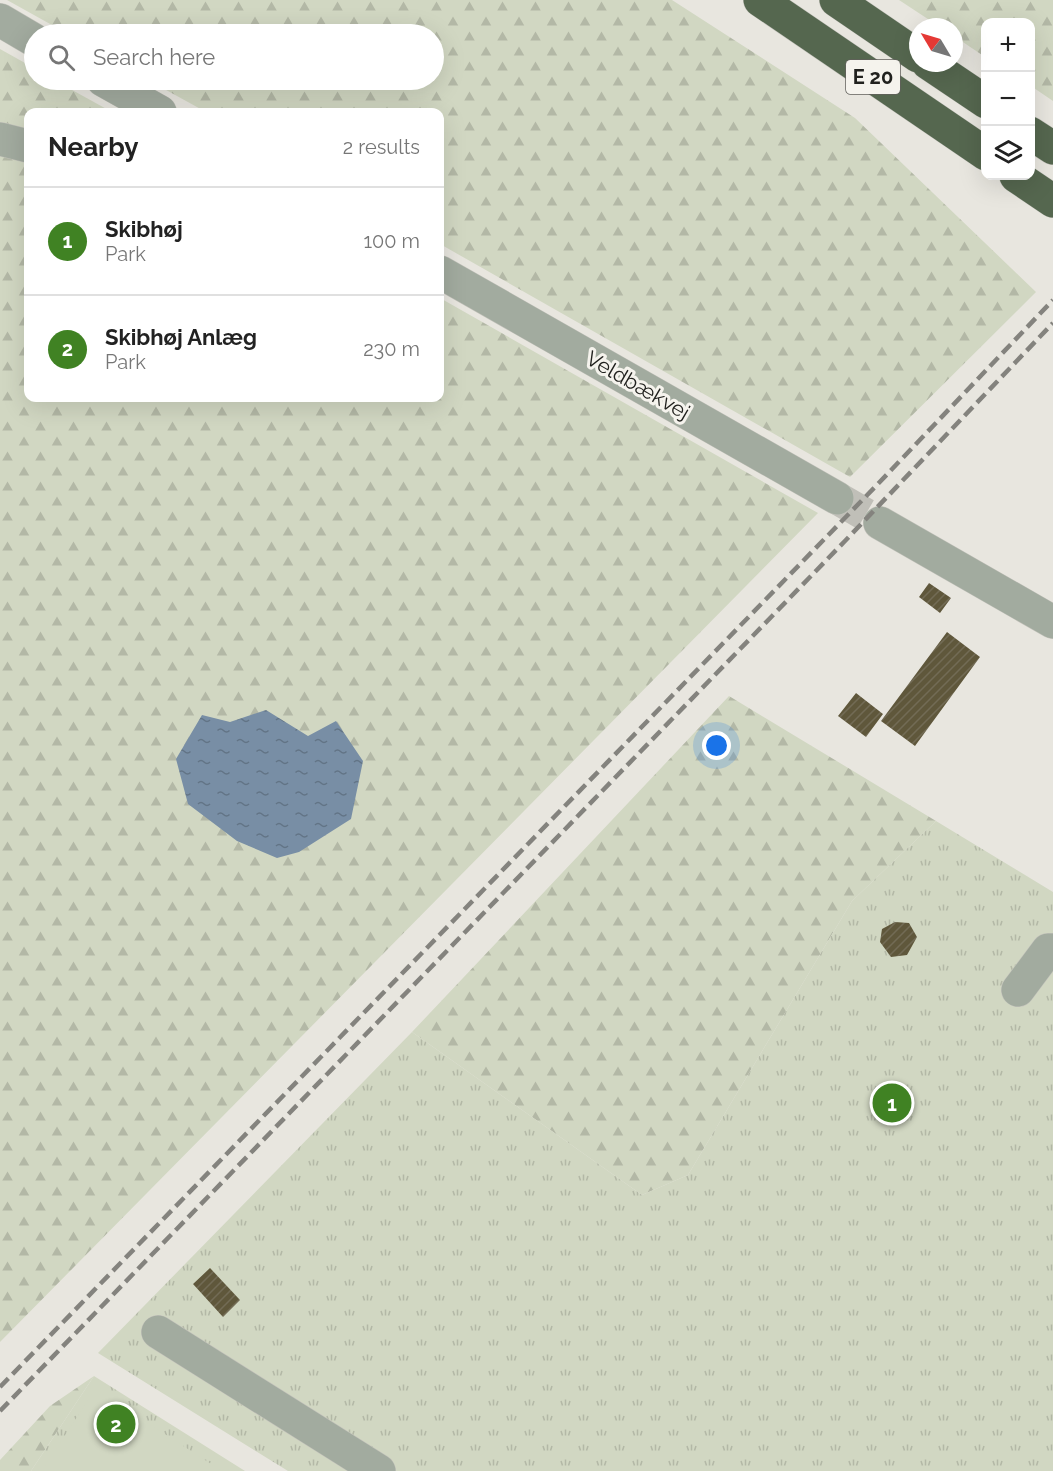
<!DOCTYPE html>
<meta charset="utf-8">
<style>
:root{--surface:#fff;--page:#f2f2f2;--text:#222;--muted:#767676;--line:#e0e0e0;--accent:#408223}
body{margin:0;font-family:Raleway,sans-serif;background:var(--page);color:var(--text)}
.controls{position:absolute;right:18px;top:18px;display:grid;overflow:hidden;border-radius:12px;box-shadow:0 6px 24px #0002}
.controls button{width:54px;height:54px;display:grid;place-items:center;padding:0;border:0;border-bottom:2px solid var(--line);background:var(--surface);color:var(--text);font:30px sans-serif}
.compass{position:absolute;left:909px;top:18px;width:54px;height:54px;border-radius:50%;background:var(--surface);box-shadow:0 6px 24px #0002;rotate:308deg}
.you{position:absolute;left:717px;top:746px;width:21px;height:21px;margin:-15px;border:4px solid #fff;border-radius:50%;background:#1a73e8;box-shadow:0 0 0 9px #1a73e833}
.badge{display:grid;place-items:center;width:39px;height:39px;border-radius:50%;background:var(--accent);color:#fff;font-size:20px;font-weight:700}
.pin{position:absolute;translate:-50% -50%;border:3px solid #fff;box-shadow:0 2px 6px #0006}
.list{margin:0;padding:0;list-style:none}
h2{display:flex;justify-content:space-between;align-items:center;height:78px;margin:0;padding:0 24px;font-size:26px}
h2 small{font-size:20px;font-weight:400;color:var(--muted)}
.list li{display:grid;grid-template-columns:39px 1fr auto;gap:18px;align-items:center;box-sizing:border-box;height:108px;padding:0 24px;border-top:2px solid var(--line)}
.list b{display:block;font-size:22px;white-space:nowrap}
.list p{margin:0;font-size:20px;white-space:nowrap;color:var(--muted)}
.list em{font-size:20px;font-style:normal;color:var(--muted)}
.icon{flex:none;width:33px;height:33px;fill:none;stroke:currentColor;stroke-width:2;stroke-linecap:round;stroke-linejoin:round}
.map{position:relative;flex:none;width:1053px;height:1471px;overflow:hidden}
.search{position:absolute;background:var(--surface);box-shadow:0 6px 24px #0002;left:24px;top:24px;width:420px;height:66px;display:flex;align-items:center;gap:15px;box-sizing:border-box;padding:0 21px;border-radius:33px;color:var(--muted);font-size:22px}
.panel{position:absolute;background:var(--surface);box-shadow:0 6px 24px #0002;left:24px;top:108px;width:420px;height:294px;border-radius:12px}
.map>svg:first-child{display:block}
.forest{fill:url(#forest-firs)}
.park{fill:url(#park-tufts)}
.garden{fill:#d1d7c2}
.water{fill:url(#water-ripples)}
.building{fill:url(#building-hatch)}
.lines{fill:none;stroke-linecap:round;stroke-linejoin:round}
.minor-tunnel{stroke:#c0bfb8;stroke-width:33;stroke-dasharray:33 16;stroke-linecap:butt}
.minor-casing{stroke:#c4c3bc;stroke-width:34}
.highway-casing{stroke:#c4c3bc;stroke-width:34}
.minor{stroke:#a2ab9f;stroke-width:33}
.highway{stroke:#55674f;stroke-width:33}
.rail{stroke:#84837e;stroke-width:4.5;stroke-dasharray:12 6;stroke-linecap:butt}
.labels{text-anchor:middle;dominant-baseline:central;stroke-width:6;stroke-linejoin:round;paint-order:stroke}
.shield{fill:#f5f3ed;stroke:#61605c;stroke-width:1.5}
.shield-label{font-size:20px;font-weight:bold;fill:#21211e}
.street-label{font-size:21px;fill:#21211e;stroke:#f5f3ed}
</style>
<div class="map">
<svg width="1053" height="1471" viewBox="0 0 1053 1471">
<defs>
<pattern id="forest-firs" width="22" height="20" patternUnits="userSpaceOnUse" patternTransform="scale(1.5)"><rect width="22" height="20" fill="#d1d7c2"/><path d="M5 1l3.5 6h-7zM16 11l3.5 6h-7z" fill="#b3b8a6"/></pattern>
<pattern id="park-tufts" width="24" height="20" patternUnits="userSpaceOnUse" patternTransform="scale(1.5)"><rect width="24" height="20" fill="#d1d7c2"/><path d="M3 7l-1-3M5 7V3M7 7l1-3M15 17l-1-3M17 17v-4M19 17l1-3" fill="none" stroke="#b3b8a6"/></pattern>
<pattern id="water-ripples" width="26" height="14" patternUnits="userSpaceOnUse" patternTransform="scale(1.5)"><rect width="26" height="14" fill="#788ea5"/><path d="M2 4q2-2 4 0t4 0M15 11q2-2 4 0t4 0" fill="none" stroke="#627486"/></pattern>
<pattern id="building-hatch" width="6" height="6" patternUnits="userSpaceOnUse" patternTransform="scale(1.5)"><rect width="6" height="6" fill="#5f573b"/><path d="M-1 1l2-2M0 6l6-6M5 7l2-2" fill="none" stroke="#726b55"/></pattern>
</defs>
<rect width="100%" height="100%" fill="#e8e6df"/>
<path class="forest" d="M7 0H672L855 118 1036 292 850 477 440 244V112H206L148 80H434V34H68Z
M899 0H1053V101L1031 86 1030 22H986L985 57 954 36V27H940Z
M0 49 34 68V80H54L112 112H28V398H440V298L818 513 0 1342Z
M729 696 936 821 852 901 688 1175 642 1195 412 1032Z
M94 1376 31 1471H0V1460L50 1406Z"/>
<path class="park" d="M936 821 1053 892V1471H288L98 1353 412 1032 642 1195 688 1175 852 901Z
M94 1376 245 1471H31Z"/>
<path class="garden" d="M95 1389 222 1471H42Z"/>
<path class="water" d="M266 710 308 736 336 721 363 761 351 819 299 852 277 858 237 841 188 804 176 759 202 715 230 722Z"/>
<path class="building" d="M929 583 951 598 940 613 919 597Z
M947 632 980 657 915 746 881 721Z
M856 693 883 714 866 737 838 716Z
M895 922 909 923 917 937 907 955 891 957 880 942 882 929Z
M210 1268 240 1300 223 1317 193 1284Z"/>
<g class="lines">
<path class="minor-tunnel" d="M837 498 880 523"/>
<g class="minor-casing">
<path id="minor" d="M0 20 34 40
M103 80 160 112
M0 139 28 146
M440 272 837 498
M880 523 1053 622
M1018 990 1048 950H1053
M158 1332 379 1471"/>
</g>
<g class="highway-casing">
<path id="highway" d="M760 0 986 154
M836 0 918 56
M928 63 986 102
M1030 133 1053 148
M1016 176 1053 201"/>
</g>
<use href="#minor" class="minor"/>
<use href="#highway" class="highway"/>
<path class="rail" d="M0 1387 875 487 1053 300
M0 1411 844 542 1053 323"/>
</g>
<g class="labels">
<rect class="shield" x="846" y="60" width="54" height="34" rx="4.5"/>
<g class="shield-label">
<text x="873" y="77">E 20</text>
</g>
<g class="street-label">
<text transform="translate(638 385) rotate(30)">Veldbækvej</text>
</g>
</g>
</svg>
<div class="controls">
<button>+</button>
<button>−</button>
<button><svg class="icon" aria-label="layers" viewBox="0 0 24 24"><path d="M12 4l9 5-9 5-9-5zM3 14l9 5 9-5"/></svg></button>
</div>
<svg class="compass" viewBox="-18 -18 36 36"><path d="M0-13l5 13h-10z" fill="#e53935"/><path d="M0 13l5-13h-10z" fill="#767676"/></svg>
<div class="you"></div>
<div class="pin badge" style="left:892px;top:1103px">1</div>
<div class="pin badge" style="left:116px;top:1424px">2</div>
<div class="search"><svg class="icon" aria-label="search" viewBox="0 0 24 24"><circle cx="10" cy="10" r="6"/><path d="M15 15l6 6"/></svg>Search here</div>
<section class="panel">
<h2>Nearby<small>2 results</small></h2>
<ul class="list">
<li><span class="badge">1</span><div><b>Skibhøj</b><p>Park</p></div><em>100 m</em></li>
<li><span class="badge">2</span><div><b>Skibhøj Anlæg</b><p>Park</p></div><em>230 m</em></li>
</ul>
</section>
</div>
